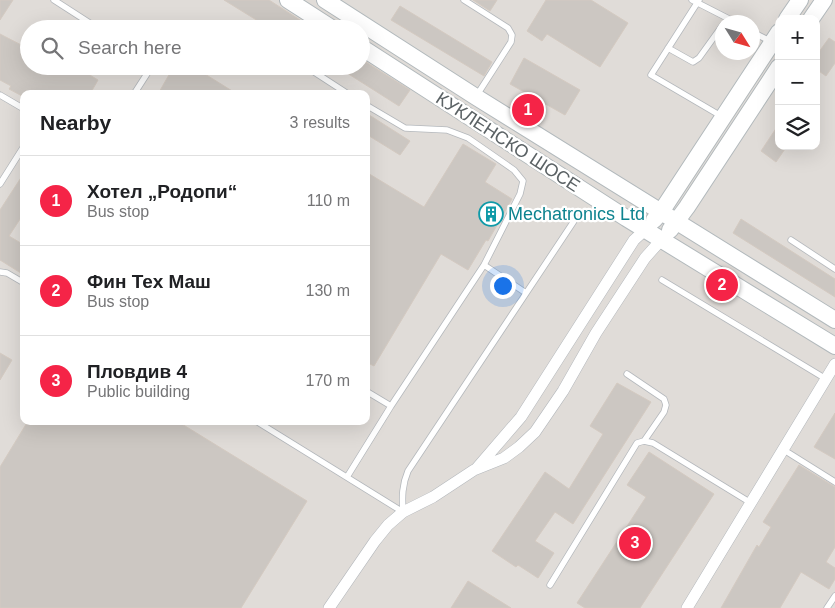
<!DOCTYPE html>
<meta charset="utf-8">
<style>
:root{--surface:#fff;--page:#f6f6f6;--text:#202124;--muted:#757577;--line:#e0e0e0;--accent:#f52447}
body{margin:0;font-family:Arial,sans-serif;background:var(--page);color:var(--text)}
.controls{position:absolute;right:15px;top:15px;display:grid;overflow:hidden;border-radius:10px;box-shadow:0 5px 20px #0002}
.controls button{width:45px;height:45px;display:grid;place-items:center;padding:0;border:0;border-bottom:1px solid var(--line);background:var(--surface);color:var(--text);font:25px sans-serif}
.compass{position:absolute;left:715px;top:15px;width:45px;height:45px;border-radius:50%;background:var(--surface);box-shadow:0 5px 20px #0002;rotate:127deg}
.you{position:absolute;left:502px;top:285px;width:18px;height:18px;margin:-12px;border:4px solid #fff;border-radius:50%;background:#1a73e8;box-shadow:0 0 0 8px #1a73e833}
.badge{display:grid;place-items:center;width:32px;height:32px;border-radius:50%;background:var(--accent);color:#fff;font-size:16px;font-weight:700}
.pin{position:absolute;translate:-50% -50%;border:2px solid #fff;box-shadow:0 1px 5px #0006}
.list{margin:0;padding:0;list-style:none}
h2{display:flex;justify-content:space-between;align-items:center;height:65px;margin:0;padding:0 20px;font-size:21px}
h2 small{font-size:16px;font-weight:400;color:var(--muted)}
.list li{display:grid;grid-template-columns:32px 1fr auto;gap:15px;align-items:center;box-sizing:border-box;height:90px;padding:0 20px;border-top:1px solid var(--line)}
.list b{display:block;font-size:19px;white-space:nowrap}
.list p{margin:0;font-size:16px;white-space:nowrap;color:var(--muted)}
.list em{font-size:16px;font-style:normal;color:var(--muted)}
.icon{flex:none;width:28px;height:28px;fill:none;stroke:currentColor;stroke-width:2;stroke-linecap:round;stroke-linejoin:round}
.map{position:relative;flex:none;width:835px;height:608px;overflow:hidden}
.search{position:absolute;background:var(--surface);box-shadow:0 5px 20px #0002;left:20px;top:20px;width:350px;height:55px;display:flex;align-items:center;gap:12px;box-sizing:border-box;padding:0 18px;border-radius:28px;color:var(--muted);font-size:19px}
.panel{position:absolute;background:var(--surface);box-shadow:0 5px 20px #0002;left:20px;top:90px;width:350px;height:335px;border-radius:10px}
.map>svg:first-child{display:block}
.industrial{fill:#e0dcd8;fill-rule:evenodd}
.building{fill:#ccc7c2;stroke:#d4cac1}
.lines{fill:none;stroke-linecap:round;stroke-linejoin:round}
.lane-casing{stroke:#b4b8bc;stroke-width:7}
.street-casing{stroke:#b4b8bc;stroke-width:12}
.secondary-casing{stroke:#b2b9bc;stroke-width:18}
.lane{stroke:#fff;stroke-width:5.5}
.street{stroke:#fff;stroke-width:11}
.secondary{stroke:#fff;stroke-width:16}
.labels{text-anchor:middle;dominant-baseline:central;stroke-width:4.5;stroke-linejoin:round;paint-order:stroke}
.street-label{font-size:18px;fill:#5b6265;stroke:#fff}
.culture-label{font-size:18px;fill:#0d838f;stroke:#fff;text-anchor:start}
</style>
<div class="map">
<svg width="835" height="608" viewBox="0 0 835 608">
<rect width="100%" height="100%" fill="#efeae3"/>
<path class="industrial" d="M0 0H835V608H0ZM779 19H816V146H779ZM722 22H752V52H722ZM29 29H361V66H29ZM24 94H366V421H24Z"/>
<path class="building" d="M0 0H13L0 20Z
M224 0H269L314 29H271Z
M473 0H497L490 11Z
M546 0H591L628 23 600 67 547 34 542 41 527 31Z
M400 6 492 62 484 76 391 20Z
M0 34 29 49V66H75L98 80 90 94H24V97L9 89 11 86 0 80Z
M829 38 835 42V63L826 76 816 69V56Z
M524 58 580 90 565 115 510 84Z
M361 59 410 90 399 106 336 66H361Z
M174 66H192L237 94H158Z
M366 113 410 141 400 155 366 134Z
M779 124V146H787L776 162 761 151Z
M463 144 496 164 485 182 512 199 488 241 486 240 468 270 441 254 374 366 366 362V172L424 207Z
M24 173V213L9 236 24 245V275L0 260V210Z
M741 219 835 279V297L733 233Z
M0 353 12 360 0 380Z
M617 383 651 402 573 524 555 512 535 541 554 553 538 578 518 565 516 567 492 551 545 472 569 489 603 434 590 426Z
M835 413V459L814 447Z
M28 421H177L307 501 241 608H0V467Z
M649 452 714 494 640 608H585L577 603 646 497 627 485Z
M799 465 835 487V547L826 562 835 568V579L829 589 801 572 780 608H721L757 545 759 547 771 527 763 522Z
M468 581 511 608H451Z"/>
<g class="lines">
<g class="lane-casing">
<path id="lane" d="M54 0 99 29
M464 0 508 28 512 35 511 42 477 95
M692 0 735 22
M699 0 651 75 721 116
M195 29 225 25 231 29
M752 32 770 41
M668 48 693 62 699 58 722 26
M305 66 348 94
M134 94 152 66
M0 95 24 109
M366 105 405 128 447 130 468 138 514 170 523 181 520 194 484 265
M0 184 24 146
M791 240 835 269
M0 272 7 273 24 283
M662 280 826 379
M627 374 664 399 666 405 664 412 644 441
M366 391 391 406
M256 421 403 512
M784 450 835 482
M347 477 391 406 484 265 526 293
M403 512C402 497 402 485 408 471L574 221
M550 585 637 443 644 441 653 443 751 503
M827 608 835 596"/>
</g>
<g class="street-casing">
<path id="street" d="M477 468 521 417 634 240 646 229
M329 608 375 541 388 525 403 512 433 497 474 470 504 458 519 447 535 432 563 391 596 333 645 258 662 239
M687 608 835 364"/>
</g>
<g class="secondary-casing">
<path id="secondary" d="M288 0 333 29
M325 0 476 97 835 320
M787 19 800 0
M811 19 824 0
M361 47 626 218 835 346
M654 220 661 212 779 32
M670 230 687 207 779 67"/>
</g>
<use href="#lane" class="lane"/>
<use href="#street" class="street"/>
<use href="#secondary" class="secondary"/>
</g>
<defs>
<g id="building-ring" transform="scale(1.25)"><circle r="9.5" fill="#fff" stroke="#0f9aa8" stroke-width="1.5"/><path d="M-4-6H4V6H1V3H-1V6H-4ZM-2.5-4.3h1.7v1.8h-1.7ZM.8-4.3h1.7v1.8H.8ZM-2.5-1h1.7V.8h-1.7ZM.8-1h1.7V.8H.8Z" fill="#0f9aa8"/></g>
</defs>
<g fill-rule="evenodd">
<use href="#building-ring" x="491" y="214"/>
</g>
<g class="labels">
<g class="street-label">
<text transform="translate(508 142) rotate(33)">КУКЛЕНСКО ШОСЕ</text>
</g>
<g class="culture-label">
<text x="508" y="214">Mechatronics Ltd</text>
</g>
</g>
</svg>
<div class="controls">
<button>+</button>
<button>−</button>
<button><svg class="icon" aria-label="layers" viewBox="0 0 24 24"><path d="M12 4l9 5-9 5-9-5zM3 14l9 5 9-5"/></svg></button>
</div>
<svg class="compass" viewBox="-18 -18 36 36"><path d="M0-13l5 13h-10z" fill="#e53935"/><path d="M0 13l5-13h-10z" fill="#757577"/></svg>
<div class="you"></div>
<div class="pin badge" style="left:528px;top:110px">1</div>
<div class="pin badge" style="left:722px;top:285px">2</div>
<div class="pin badge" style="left:635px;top:543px">3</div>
<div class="search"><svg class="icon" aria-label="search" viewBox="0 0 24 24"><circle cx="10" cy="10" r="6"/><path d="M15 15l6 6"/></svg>Search here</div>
<section class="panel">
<h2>Nearby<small>3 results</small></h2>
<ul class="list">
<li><span class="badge">1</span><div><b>Хотел „Родопи“</b><p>Bus stop</p></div><em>110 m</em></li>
<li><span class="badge">2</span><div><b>Фин Тех Маш</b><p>Bus stop</p></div><em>130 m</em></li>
<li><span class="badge">3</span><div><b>Пловдив 4</b><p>Public building</p></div><em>170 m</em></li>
</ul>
</section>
</div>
